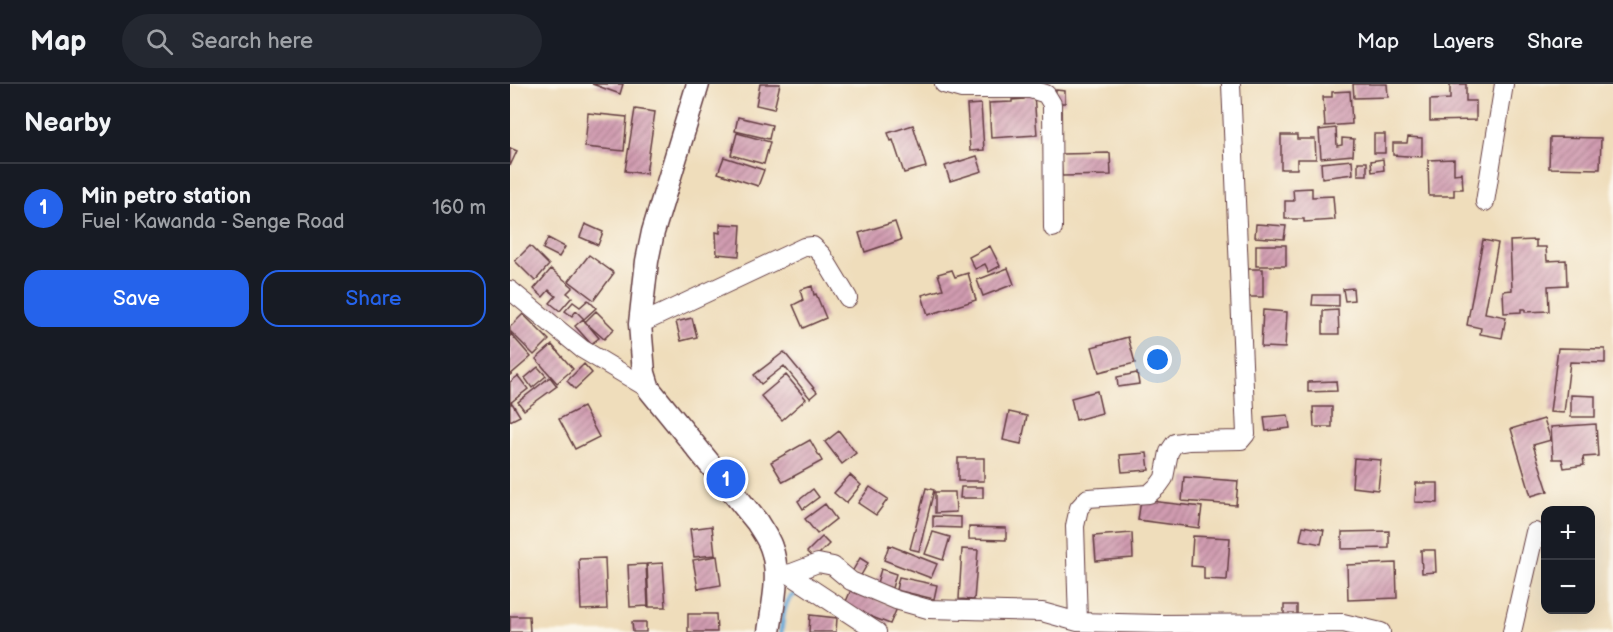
<!DOCTYPE html>
<meta charset="utf-8">
<style>
:root{--surface:#171b24;--page:#242831;--text:#f1f3f6;--muted:#9ea1a6;--line:#363941;--accent:#2563eb}
body{margin:0;font-family:"Balsamiq Sans",sans-serif;background:var(--page);color:var(--text)}
.controls{position:absolute;right:18px;bottom:18px;display:grid;overflow:hidden;border-radius:12px;box-shadow:0 6px 24px #0002}
.controls button{width:54px;height:54px;display:grid;place-items:center;padding:0;border:0;border-bottom:2px solid var(--line);background:var(--surface);color:var(--text);font:30px sans-serif}
.you{position:absolute;left:648px;top:276px;width:21px;height:21px;margin:-15px;border:4px solid #fff;border-radius:50%;background:#1a73e8;box-shadow:0 0 0 9px #1a73e833}
.badge{display:grid;place-items:center;width:39px;height:39px;border-radius:50%;background:var(--accent);color:#fff;font-size:20px;font-weight:700}
.pin{position:absolute;translate:-50% -50%;border:3px solid #fff;box-shadow:0 2px 6px #0006}
.list{margin:0;padding:0;list-style:none}
h2{display:flex;justify-content:space-between;align-items:center;height:78px;margin:0;padding:0 24px;font-size:26px}
h2 small{font-size:20px;font-weight:400;color:var(--muted)}
.list li{display:grid;grid-template-columns:39px 1fr auto;gap:18px;align-items:center;box-sizing:border-box;height:90px;padding:0 24px;border-top:2px solid var(--line)}
.list b{display:block;font-size:22px;white-space:nowrap}
.list p{margin:0;font-size:20px;white-space:nowrap;color:var(--muted)}
.list em{font-size:20px;font-style:normal;color:var(--muted)}
.actions{display:flex;gap:12px;padding:18px 24px}
.actions a{flex:1;padding:14px 0;border:2px solid var(--accent);border-radius:18px;text-align:center;font-size:21px;color:var(--accent)}
.actions .main{background:var(--accent);color:#fff}
.icon{flex:none;width:33px;height:33px;fill:none;stroke:currentColor;stroke-width:2;stroke-linecap:round;stroke-linejoin:round}
.map{position:relative;flex:none;width:1103px;height:548px;overflow:hidden}
header{display:flex;align-items:center;gap:36px;box-sizing:border-box;height:84px;padding:0 30px;background:var(--surface);border-bottom:2px solid var(--line)}
header strong{font-size:28px}
nav{display:flex;gap:33px;margin-inline-start:auto;font-size:21px}
.search{width:420px;height:54px;background:var(--page);display:flex;align-items:center;gap:15px;box-sizing:border-box;padding:0 21px;border-radius:33px;color:var(--muted);font-size:22px}
main{display:flex}
aside{flex:1;background:var(--surface)}
.map>svg:first-child{display:block}
.lines{fill:none;stroke-linecap:round;stroke-linejoin:round}
.stream{stroke:#63a6d7;stroke-width:5}
.building{fill:url(#building-hatch)}
.minor-casing{stroke:#633c41;stroke-width:20}
.tertiary-casing{stroke:#633c41;stroke-width:25}
.minor{stroke:#fff;stroke-width:18}
.tertiary{stroke:#fff;stroke-width:22}
</style>
<header>
<strong>Map</strong>
<div class="search"><svg class="icon" aria-label="search" viewBox="0 0 24 24"><circle cx="10" cy="10" r="6"/><path d="M15 15l6 6"/></svg>Search here</div>
<nav><a>Map</a><a>Layers</a><a>Share</a></nav>
</header>
<main>
<aside>
<h2>Nearby<small></small></h2>
<ul class="list">
<li><span class="badge">1</span><div><b>Min petro station</b><p>Fuel · Kawanda - Senge Road</p></div><em>160 m</em></li>
</ul>
<div class="actions"><a class="main">Save</a><a>Share</a></div>
</aside>
<div class="map">
<svg width="1103" height="548" viewBox="0 0 1103 548">
<defs>
<pattern id="building-hatch" width="6" height="6" patternUnits="userSpaceOnUse" patternTransform="scale(1.5)"><rect width="6" height="6" fill="#d09bb0"/><path d="M-1 1l2-2M0 6l6-6M5 7l2-2" fill="none" stroke="#ab7e8f"/></pattern>
</defs>
<rect width="100%" height="100%" fill="#fbf7ec"/>
<filter id="ink" filterUnits="userSpaceOnUse"><feTurbulence type="fractalNoise" baseFrequency=".0167" numOctaves="2"/><feDisplacementMap in="SourceGraphic" scale="12" xChannelSelector="R" yChannelSelector="G"/><feConvolveMatrix kernelMatrix="1 2 1 2 8 2 1 2 1" color-interpolation-filters="sRGB"/></filter>
<filter id="wash" filterUnits="userSpaceOnUse"><feTurbulence type="fractalNoise" baseFrequency=".008" numOctaves="4" result="noise"/><feDisplacementMap in="SourceGraphic" scale="24" xChannelSelector="R" yChannelSelector="G"/><feGaussianBlur stdDeviation="1.35" result="paint"/><feColorMatrix in="noise" values="0 0 0 0 0 0 0 0 0 0 0 0 0 0 0 0 0 1.4 0 .05"/><feComposite in="paint" operator="in"/></filter>
<g filter="url(#wash)">
<rect width="100%" height="100%" fill="#efddbb"/>
<g class="lines">
<path class="stream" d="M271 548C273 532 273 513 291 507L293 508"/>
</g>
<g id="blocks">
<path class="building" d="M82 0H113L110 10Z
M250 0H270L264 25 246 21Z
M843 0H877L878 13 844 14Z
M940 0H956V17H966V36L920 37V16L940 15Z
M546 6 555 7V19H545Z
M840 7 842 40 815 42 813 13H822V8Z
M514 10H524L527 51 481 54 479 19 502 18V16L514 15Z
M471 20 474 66 460 67 457 21Z
M125 25 145 28 136 90 115 87Z
M78 29 117 33 114 67 75 63Z
M228 33 262 41 259 55 225 47Z
M403 41 416 83 394 89 383 56 381 57 378 49Z
M826 44 827 62 832 61V54L844 55 843 71 811 74 809 46Z
M227 49 260 58 254 80 221 71Z
M864 50H875V69H864Z
M771 51H787V55H805L806 75H787V85H771Z
M898 53 912 54V73L883 71V59H897Z
M1040 53 1091 54 1090 85 1039 84Z
M0 64 7 67 0 82Z
M600 69 601 91 552 92 551 70Z
M467 72 472 87 440 97 435 82Z
M214 73 254 86 248 102 208 89Z
M873 75 874 86 862 88 861 77Z
M944 75V90L952 89 953 105H944V112H919L918 76Z
M842 76 843 90 812 94 811 79Z
M848 78H857V91H848Z
M802 104V113L823 112 825 136 794 138V135H775V117H784L783 105Z
M385 138 391 156 355 168 349 149Z
M75 140 93 148 88 161 70 153Z
M210 140 231 141 229 172 207 170 206 148 210 149Z
M746 140 776 142 774 155 745 153Z
M38 154 55 163 49 173 33 165Z
M973 156 988 159 975 229 996 233 992 254 970 250 971 244 957 241Z
M1026 156V163H1036L1037 177 1056 176 1057 201 1038 202 1039 227 1015 228V225H1011V228L994 229 993 207 1002 206 1000 157Z
M746 161H776V182H746Z
M20 162 39 181 25 197 5 177Z
M480 162 490 182 479 188 475 180 465 185 459 173Z
M79 171 104 189 84 216 59 197Z
M498 184 504 200 473 212 467 196Z
M41 185 63 203 57 209 62 213 50 227 40 219 46 212 39 206 33 213 24 205Z
M738 185H753V213H739Z
M442 186 445 193 458 189 466 216 418 231 412 211 433 205 428 190Z
M302 202 304 211 306 210 316 234 293 244 283 221 293 216 290 206Z
M843 204 844 216 835 217 833 205Z
M803 211H829V222L802 221Z
M78 216 86 224 74 235 66 227 62 232 55 227 63 218 70 223Z
M753 226 777 228 775 264 751 263Z
M828 226 829 250H813V227Z
M86 227 104 245 94 255 75 238Z
M13 230 39 256 24 271 0 247V243Z
M182 234 187 253 171 257 166 238Z
M73 235 89 254 81 260 65 242Z
M0 249 21 273 0 291Z
M618 253 625 279 589 288 582 263Z
M42 261 63 285 47 299 26 275Z
M1048 264 1095 265V279L1060 278 1054 329 1040 328Z
M274 268 307 308 300 314 274 282 251 300 244 291Z
M74 280 82 289 65 305 57 297Z
M28 283 36 292 22 304 15 294Z
M627 289 629 300 608 303 607 293Z
M276 291 296 315 272 336 251 312Z
M8 292 18 305 0 319V298Z
M40 293 47 302 14 326 8 318Z
M826 297 827 307 798 308V298Z
M587 307 592 329 566 336 561 314Z
M1061 311 1085 312V333H1061Z
M2 319 10 332 0 337V321Z
M73 323 89 353 65 365 49 335Z
M803 323H822V343H804Z
M499 328 517 332 511 360 493 356Z
M778 331 780 344 756 347 754 333Z
M1034 335 1041 356 1023 361 1038 407 1021 412 1001 345Z
M1086 340 1088 372 1073 373 1074 381 1054 384 1052 375H1043L1041 343Z
M329 347 346 369 332 380 315 358Z
M300 356 312 377 273 398 261 378Z
M637 369 639 386 612 388 610 371Z
M448 374H474V397H448Z
M844 374 871 376 868 406 842 403Z
M340 391 351 401 336 419 324 409Z
M674 393 728 397 726 421 672 417Z
M906 399H928V419L905 418Z
M360 403 378 415 366 431 348 419Z
M451 403H473V414H450Z
M416 404 424 406 409 467 400 465Z
M303 405 309 413 293 425 288 417Z
M425 408H445L446 428 425 429Z
M631 416 692 423 689 444 628 436Z
M315 420 326 435 307 450 295 435Z
M423 432 451 433V444L423 443Z
M202 442 205 471 184 473 180 445Z
M793 442 814 446 811 460 790 456Z
M459 443 496 444V456L459 455Z
M879 447V464L832 465V448Z
M423 448 440 453 433 476 415 470Z
M622 449 623 474 586 477 584 452Z
M683 452 720 454 717 496 694 495V483L681 482Z
M312 453 319 460 304 475 297 468Z
M379 461 427 480 421 494 374 476Z
M452 465 468 466 464 516 449 515Z
M911 466H925L926 488 912 489Z
M207 472 211 501 188 505 183 476Z
M95 474 97 525 71 526 69 475Z
M350 474 358 479 350 493 342 488Z
M153 479 156 523H139L137 480Z
M886 479 887 514 838 516 837 481Z
M136 480 138 522 120 523 118 481Z
M371 485 386 490 382 504 367 499Z
M389 493 427 501 424 515 386 506Z
M341 506 387 524 380 540 334 522Z
M774 521H787V531H774Z
M178 530H206L207 548H178Z
M300 531 327 534 326 548H299Z
M0 532H19L20 548H0Z
M122 538H136V548H123Z"/>
</g>
</g>
<g filter="url(#ink)">
<use href="#blocks" fill-opacity="0" stroke="#633c41" stroke-width="1.5"/>
<g class="lines">
<g class="minor-casing">
<path id="minor" d="M434 0 452 5H520L536 10 542 20 543 144
M975 118 994 0
M0 206 72 265 139 305
M130 240 294 163 303 162 312 171 338 214
M271 488 279 490 367 548
M279 490 308 479 323 482 341 497 386 516 418 525 532 528 568 538 648 540 833 539 871 548
M568 538 565 442 569 424 578 414 639 410 649 401 654 394 659 368 665 359 678 357 731 356 736 350 721 0
M1002 548 1025 448"/>
</g>
<g class="tertiary-casing">
<path id="tertiary" d="M188 0 143 148 137 177 130 240 134 289 139 305 247 438C251 445 258 454 261 463 271 490 263 520 259 548"/>
</g>
<use href="#minor" class="minor"/>
<use href="#tertiary" class="tertiary"/>
</g>
</g>
</svg>
<div class="controls">
<button>+</button>
<button>−</button>
</div>
<div class="you"></div>
<div class="pin badge" style="left:216px;top:395px">1</div>
</div>
</main>
